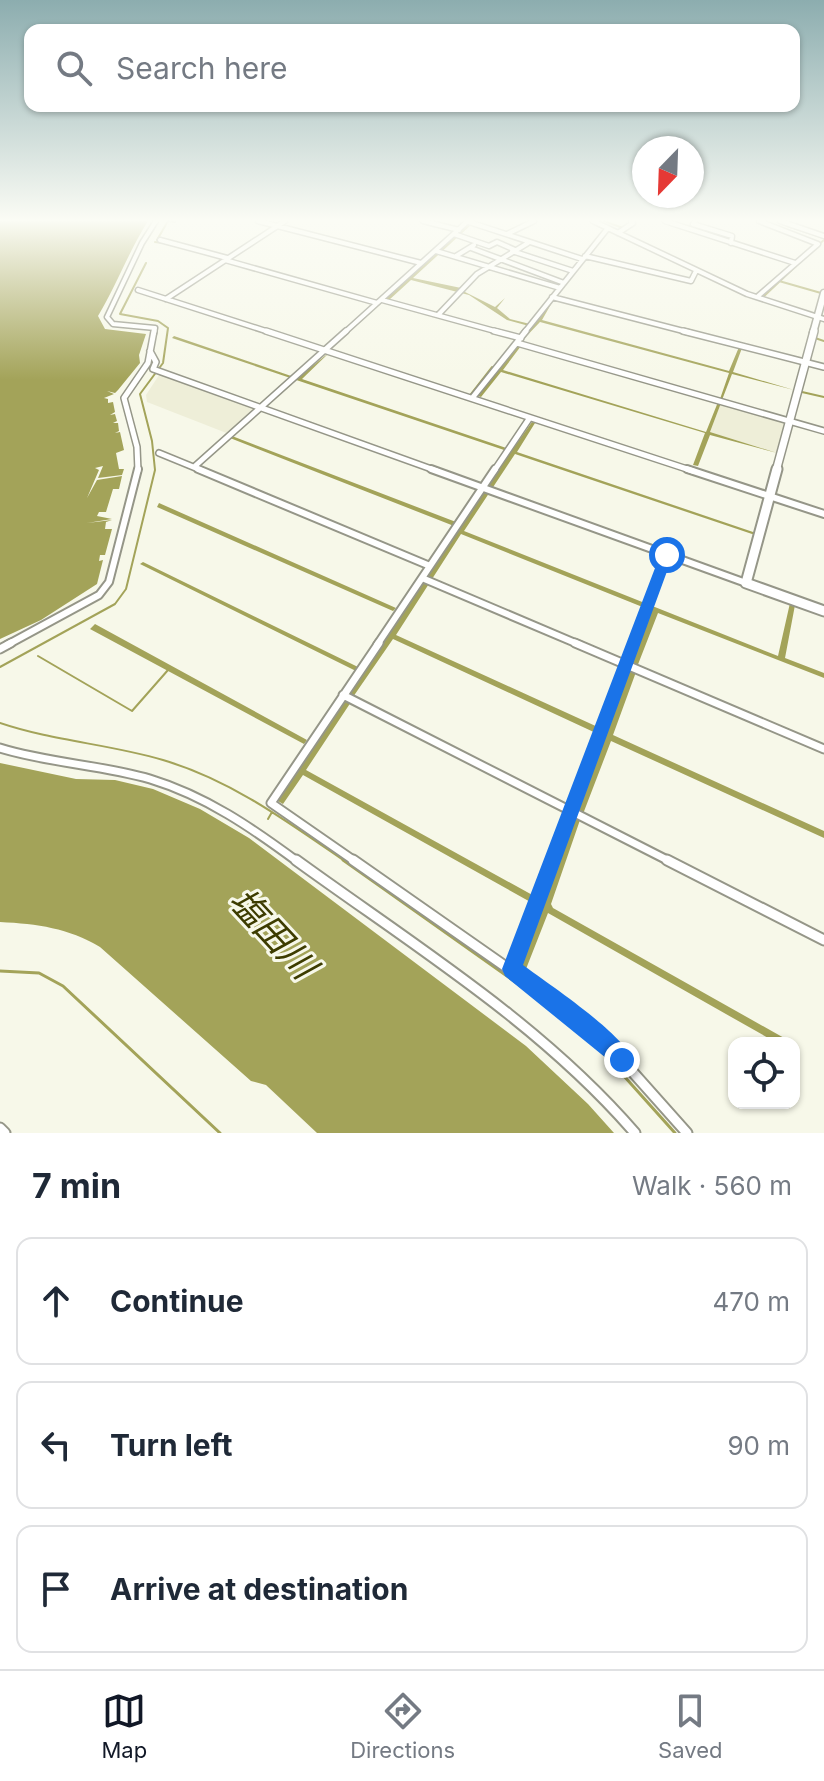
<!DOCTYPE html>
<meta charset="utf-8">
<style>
:root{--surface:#fff;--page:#f2f2f3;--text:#1f2937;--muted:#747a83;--line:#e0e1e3;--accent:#111827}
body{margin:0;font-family:Inter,"Noto Sans JP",sans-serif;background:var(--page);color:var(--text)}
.controls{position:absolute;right:24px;bottom:24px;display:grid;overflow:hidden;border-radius:16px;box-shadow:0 2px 6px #0004}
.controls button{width:72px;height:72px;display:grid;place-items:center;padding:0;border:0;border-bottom:2px solid var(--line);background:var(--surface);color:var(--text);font:40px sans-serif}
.compass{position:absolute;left:632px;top:136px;width:72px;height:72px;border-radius:50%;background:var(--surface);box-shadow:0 2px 6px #0004;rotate:203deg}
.stop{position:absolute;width:24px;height:24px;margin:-18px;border:6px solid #1a73e8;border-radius:50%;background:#fff}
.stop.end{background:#1a73e8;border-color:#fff;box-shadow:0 2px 8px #0008}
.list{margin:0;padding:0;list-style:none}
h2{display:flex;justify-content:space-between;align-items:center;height:104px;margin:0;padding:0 32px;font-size:34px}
h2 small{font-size:26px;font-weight:400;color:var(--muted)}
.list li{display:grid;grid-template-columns:52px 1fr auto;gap:24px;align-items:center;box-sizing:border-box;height:128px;margin:0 16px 16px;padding:0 16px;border:2px solid var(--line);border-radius:16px}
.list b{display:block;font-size:30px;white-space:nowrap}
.list em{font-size:26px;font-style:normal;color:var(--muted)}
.icon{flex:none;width:44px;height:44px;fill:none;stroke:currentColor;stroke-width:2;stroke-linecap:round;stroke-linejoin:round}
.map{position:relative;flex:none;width:824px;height:1133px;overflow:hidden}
.search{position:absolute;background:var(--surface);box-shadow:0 2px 6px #0004;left:24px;right:24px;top:24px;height:88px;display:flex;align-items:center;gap:20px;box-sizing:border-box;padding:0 28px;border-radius:16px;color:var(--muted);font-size:30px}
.sheet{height:536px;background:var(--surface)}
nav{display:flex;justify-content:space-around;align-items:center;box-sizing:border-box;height:112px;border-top:2px solid var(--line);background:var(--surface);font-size:22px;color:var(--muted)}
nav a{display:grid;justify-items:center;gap:4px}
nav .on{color:var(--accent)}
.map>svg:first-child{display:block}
.built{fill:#eeeed8}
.water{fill:#a3a359}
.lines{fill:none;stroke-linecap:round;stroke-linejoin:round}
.stream-far1{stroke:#a3a359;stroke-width:2}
.stream{stroke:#a3a359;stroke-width:3}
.street-far4-casing{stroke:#959688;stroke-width:7}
.street-far3-casing{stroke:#959688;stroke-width:8}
.street-far2-casing{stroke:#959688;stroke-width:10}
.street-far1-casing{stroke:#959688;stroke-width:11}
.street-casing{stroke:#959688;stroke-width:13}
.secondary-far2-casing{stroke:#959688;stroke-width:9}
.secondary-far1-casing{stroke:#959688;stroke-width:10}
.secondary-casing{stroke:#959688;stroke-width:13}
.street-far4{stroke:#fff;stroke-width:4}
.street-far3{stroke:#fff;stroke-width:5}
.street-far2{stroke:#fff;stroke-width:6}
.street-far1{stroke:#fff;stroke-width:7}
.street{stroke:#fff;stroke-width:9}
.secondary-far2{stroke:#fff;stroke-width:6}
.secondary-far1{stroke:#fff;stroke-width:7}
.secondary{stroke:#fff;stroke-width:9}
.route{fill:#1a73e8}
.labels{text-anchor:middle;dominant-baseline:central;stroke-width:6;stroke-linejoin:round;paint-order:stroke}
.near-water-label{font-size:36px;font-style:italic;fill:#3d3c00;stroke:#f7f8e9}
</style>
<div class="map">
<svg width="824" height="1133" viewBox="0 0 824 1133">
<rect width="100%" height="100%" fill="#f7f8e9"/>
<path class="built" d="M161 372 258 408 229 434 147 402 146 395Z
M721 403 785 422 777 453 710 432Z"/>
<path class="water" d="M0 221H148C128 253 117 284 98 316L105 329 146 334 139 355 140 363 118 390 115 393 107 391 114 394 104 398 108 399V403L113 402 115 412 110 415 115 414 117 421 113 423H118L119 431 115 433 120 432 124 450 116 453 119 469H124L122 475 98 478 103 466 95 468 99 470 87 498 97 480 122 476 119 489H113L106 512H99L97 516 112 519 87 523 112 520 106 522 105 529H112L105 555H100L99 561 103 560 97 584 41 620 0 639Z
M456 221 476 224 580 260 472 224 413 278 466 289 465 292 495 307 505 298 497 308 510 319 530 324 529 326 507 320 469 295 411 280 389 300 385 298 467 224Z
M554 299 542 320 729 371 739 347 742 348 733 372 794 390 732 374 722 400 720 399 729 373 540 322 520 343Z
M174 336 297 378 330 352 302 379 512 450 532 422 535 423 517 452 756 533 755 535 515 454 464 531 778 656 790 603 795 605 785 658 824 673V678L658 613 637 667 631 664 650 610 461 534 396 635 600 728 598 734 393 639 353 697 348 695 510 452 172 338Z
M518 345 521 346 503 370 706 432 718 402 721 403 710 432 777 453 710 435 698 466 693 465 705 433 501 372 481 397 478 396Z
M232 436 456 522 454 526 230 438Z
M159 503 396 608 393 611 157 507Z
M143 562 358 667 356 671 140 564Z
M95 624 307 740 304 744 90 629Z
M629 669 636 672 613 735 824 831V838L611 741 583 814 578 811 603 730H606Z
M345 699 351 702 306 770 536 897 534 904 303 775 283 804 278 801Z
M0 763 76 779 115 780 153 789 200 809 249 838 526 1046 588 1104 614 1133H317L266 1085 251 1081 100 947C68 928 38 924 0 922Z
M575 817 580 820 551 904 553 908 793 1043H777L548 913 526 969 520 965 542 909 539 906 541 900H545Z"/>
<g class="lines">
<path class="stream-far1" d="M604 221 623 228
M787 226 824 238
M157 240 168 221 175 222
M155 242 163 243
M818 245 824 240
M779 281 821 293
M763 297 796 266
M815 338 824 341
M802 392 824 397
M471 394 492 367
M38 656 132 711 168 670
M0 667 115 604 126 589 155 470 152 441 140 394 163 363 168 328 158 321 120 314 146 263
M0 723C53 741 109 744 163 760 231 780 288 822 346 862
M268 819 272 812"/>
<path class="stream" d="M343 860 552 1008 606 1056 675 1133
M0 971 39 973 63 986 220 1133"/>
<g class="street-far4-casing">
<path id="street-far4" d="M258 221 421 263
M423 221 459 230
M466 221 582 259
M593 221 747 294 824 319
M665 221 795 263
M695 221 693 224 732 236 731 243
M780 221 824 236
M618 233 633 223 631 221
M454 234 489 246 497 242 515 250
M507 234 534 221
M160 240 227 258
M471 248 564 283
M436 251 560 288
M512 251 573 271
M456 256 474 245
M585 256 691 281 696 271
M225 260 377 303
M138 290 272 333
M552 297 691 333
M757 297 818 244 759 221
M166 299 285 221
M382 300 502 333
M438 315 477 274 528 243
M154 333 155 328 113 324 107 317 142 243 156 221
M344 333 468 221
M524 333 608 228"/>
</g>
<g class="street-far3-casing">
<path id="street-far3" d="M266 331 693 471
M494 331 521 338
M683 331 824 367
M517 343 824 431
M150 351 156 362 153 369 437 471
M473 397 526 331
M159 453 203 471
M194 467 346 331
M138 471 137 447 124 398 148 363 154 331
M494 471 529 419"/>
</g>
<g class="street-far2-casing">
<path id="street-far2" d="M198 469 430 566
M431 469 746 583
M687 469 824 514
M422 578 580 645
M7 645 99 595 109 582 138 469
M377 645 495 469
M633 645 667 555"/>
</g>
<g class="street-far1-casing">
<path id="street-far1" d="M575 643 824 749
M0 649 11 643
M343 695 671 862
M0 748C49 763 101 765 150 779 206 796 252 828 298 862
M356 862 271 803 379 643
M552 862 634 643"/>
</g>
<g class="street-casing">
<path id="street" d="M296 860C413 945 540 1023 635 1133
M353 860 556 1002 622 1060 687 1133
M667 860 824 940
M512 969 553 860
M0 1128 5 1133"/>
</g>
<g class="secondary-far2-casing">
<path id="secondary-far2" d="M813 333 824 293"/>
</g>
<g class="secondary-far1-casing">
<path id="secondary-far1" d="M776 471 814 331"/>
</g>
<g class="secondary-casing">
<path id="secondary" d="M777 469 746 583 824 611"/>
</g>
<use href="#street-far4" class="street-far4"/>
<use href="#street-far3" class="street-far3"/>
<use href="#street-far2" class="street-far2"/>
<use href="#street-far1" class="street-far1"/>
<use href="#street" class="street"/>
<use href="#secondary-far2" class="secondary-far2"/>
<use href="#secondary-far1" class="secondary-far1"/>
<use href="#secondary" class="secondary"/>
</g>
<linearGradient id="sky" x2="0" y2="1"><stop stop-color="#8cadaf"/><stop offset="0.58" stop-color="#fbfcf5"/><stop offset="1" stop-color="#fbfcf5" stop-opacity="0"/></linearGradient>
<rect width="824" height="380" fill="url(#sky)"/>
<path class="route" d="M667 550 673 555 523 965C550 985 621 1032 633 1060L630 1068 622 1071 505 976 502 969 660 555Z"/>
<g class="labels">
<g class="near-water-label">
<text transform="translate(273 933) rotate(47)">塩田川</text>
</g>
</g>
</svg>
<div class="controls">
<button><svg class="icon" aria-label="locate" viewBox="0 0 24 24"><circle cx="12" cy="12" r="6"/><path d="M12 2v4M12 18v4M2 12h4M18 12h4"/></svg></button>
</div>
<svg class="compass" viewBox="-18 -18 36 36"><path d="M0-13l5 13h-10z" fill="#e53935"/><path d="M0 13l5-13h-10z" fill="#747a83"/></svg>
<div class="stop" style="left:667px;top:555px"></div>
<div class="stop end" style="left:622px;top:1060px"></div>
<div class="search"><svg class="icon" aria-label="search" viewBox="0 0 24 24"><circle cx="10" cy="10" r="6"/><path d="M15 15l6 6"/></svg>Search here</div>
</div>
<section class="sheet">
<h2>7 min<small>Walk · 560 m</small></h2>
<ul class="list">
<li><svg class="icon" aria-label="ahead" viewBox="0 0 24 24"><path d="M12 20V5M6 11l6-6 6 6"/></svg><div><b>Continue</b></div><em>470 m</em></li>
<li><svg class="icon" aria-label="left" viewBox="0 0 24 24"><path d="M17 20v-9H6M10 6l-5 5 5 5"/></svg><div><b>Turn left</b></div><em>90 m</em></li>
<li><svg class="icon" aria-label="arrive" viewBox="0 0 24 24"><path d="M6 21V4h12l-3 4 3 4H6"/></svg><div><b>Arrive at destination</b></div></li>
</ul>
</section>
<nav>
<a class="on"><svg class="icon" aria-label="map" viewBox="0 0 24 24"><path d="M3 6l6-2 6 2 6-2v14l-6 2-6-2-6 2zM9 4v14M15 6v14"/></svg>Map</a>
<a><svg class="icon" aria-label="directions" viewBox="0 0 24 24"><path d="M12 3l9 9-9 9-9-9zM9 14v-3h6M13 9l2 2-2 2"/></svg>Directions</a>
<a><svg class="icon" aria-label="saved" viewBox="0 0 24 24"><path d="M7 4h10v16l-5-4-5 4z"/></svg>Saved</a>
</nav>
